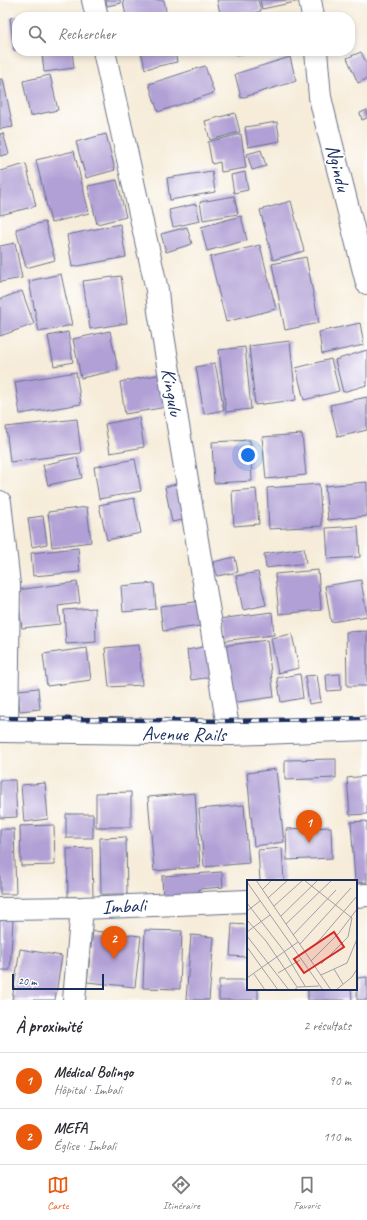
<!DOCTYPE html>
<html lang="fr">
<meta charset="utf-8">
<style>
:root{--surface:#fff;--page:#f7f7f7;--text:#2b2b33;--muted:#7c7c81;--line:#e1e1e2;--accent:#ea580c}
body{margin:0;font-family:Caveat,sans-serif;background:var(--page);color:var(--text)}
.scale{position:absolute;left:12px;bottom:10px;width:92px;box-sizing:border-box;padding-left:4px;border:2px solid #1b2f5e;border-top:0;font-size:11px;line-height:14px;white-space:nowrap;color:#1b2f5e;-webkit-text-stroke:3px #fff;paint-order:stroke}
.you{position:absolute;left:248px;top:455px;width:14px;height:14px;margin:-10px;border:3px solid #fff;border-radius:50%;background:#1a73e8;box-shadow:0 0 0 6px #1a73e833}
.badge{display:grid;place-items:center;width:26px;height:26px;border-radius:50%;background:var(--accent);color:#fff;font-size:13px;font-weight:700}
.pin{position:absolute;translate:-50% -33px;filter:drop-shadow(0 1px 2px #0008)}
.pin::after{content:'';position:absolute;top:21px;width:14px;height:12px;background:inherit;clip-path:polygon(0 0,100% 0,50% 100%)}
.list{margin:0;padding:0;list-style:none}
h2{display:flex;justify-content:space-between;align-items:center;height:52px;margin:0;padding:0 16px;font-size:17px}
h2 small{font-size:13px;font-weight:400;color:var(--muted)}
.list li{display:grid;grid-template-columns:26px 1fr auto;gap:12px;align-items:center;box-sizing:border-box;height:56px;padding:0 16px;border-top:1px solid var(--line)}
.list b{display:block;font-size:15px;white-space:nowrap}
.list p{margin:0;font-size:13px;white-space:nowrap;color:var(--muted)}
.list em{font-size:13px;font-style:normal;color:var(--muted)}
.icon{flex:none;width:22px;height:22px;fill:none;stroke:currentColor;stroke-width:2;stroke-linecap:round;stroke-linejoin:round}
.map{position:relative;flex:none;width:367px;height:1000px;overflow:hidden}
.search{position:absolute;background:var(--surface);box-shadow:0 2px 6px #0003;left:12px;right:12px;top:12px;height:44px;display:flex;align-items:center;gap:10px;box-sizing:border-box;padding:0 14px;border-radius:16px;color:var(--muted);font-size:15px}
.sheet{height:164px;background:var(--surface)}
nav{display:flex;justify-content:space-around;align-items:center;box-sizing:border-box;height:56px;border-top:1px solid var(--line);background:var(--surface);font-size:11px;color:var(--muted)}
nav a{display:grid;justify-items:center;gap:2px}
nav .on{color:var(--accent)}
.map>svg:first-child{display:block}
.building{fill:#b1a0d5}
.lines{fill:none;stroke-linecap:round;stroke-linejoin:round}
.minor-casing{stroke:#687189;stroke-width:24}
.minor{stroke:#fff;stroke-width:22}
.rail-casing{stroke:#1b2f5e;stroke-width:4.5}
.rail{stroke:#fff;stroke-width:3;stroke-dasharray:9;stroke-linecap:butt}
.labels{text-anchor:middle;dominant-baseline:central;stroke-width:3.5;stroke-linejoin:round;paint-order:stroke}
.street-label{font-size:20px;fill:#1b2f5e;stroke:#fff}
.inset-road{fill:none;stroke:#9ea0a8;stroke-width:1}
.view{fill:#d62828;fill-opacity:0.15;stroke:#d62828;stroke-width:2}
.inset-edge{fill:none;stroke:#1b2f5e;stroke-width:2}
</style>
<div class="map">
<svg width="367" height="1000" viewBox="0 0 367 1000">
<rect width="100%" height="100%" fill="#fff"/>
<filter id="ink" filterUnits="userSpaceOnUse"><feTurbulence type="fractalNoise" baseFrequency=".025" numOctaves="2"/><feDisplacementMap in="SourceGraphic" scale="8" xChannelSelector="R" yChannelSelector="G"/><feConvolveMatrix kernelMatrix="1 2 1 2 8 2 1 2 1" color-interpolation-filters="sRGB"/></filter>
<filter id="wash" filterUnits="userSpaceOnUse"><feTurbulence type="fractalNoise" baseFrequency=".012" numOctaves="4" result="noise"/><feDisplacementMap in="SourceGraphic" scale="16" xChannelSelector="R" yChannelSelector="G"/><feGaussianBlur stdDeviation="0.9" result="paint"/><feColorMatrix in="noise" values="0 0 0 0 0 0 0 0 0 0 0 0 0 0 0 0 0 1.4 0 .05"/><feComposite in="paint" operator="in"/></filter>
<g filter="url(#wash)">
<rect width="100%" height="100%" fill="#f6ecd9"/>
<g id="blocks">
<path class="building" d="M106 0H120L121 3 107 6Z
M123 0H164L167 17H126Z
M217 0H258L261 11 238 17H221Z
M260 0H300V1L262 9Z
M39 14V17H23V16Z
M17 17V50H14L10 18Z
M60 51H72L74 68 44 72 42 53Z
M141 51H175L177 62 145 69Z
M235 51H251L252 52 236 55Z
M361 52 367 64V79L358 83 347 58Z
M290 57 296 81 241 98 235 74Z
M205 66 214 93 158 112 149 84Z
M50 75 58 110 30 116 23 81Z
M0 79H3L13 127 0 129Z
M367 110V118L362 120 360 113Z
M235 113 240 132 210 140 205 121Z
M277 122 280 141 248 147 245 127Z
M3 133 9 154 0 156V134Z
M106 134 115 170 86 178 76 142Z
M241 134 246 168 221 172 220 162 212 164 208 142Z
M261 150 266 166 252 170 247 154Z
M74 151 89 213 51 223 36 160Z
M26 164 36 206 0 215V171Z
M212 171 215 192 170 200 167 178Z
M245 172 248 190 234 193 231 175Z
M117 180 126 217 97 224 88 186Z
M234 196 238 214 203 220 200 202Z
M291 201 304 251 273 260 260 210Z
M196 204 200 221 173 227 169 210Z
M241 216 247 240 207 251 201 227Z
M45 222 55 260 26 268 16 229Z
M120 224 126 257 72 267 67 235Z
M187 227 192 244 166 252 161 234Z
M15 243 22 278 0 282V246Z
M260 245 276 309 226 322 210 257Z
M306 257 319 323 285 330 272 264Z
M61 274 72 325 39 332 29 281Z
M121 276 127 323 90 329 83 281Z
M22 291 34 324 0 336V299Z
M360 323 364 345 322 354 319 332Z
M110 331 118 370 81 378 73 339Z
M68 332 73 362 54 366 48 336Z
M290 341 296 400 255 405 249 346Z
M245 347 251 409 226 412 219 350Z
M367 350V385L343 392 335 360Z
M331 359 339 391 304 400 296 368Z
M215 363 224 410 204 414 196 367Z
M76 372 81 404 20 414 15 382Z
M162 374 167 407 125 414 120 382Z
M367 397V430L338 437 330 405Z
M139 417 144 447 110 453 105 424Z
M77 419 81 453 10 462 6 427Z
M302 434 306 475 266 479 262 437Z
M250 440 252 481 214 483 212 442Z
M77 457 82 478 48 485 43 465Z
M135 459 141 491 99 499 94 467Z
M367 482V516L328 520 325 486Z
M180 483 188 519 172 522 165 487Z
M319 484 322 526 269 529 267 488Z
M256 489 259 524 234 526 232 491Z
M134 498 141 533 107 540 99 505Z
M87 507 91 542 52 547 48 512Z
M43 516 47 544 32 547 28 518Z
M358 526 360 557 328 559 326 528Z
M78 548 80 572 33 576 31 553Z
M304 548 306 563 266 568 264 554Z
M235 557 238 572 217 576 213 562Z
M318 570 321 610 279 614 275 574Z
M258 572 266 605 243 610 236 576Z
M361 580 367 616 331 622 325 586Z
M77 582 80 603 58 606 60 624 22 628 17 590Z
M154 583 156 609 123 612 121 586Z
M204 601 207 625 163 631 160 606Z
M95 608 96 642 66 644 64 610Z
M272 612 274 635 221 641 219 619Z
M367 631V686H347L346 632Z
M292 634 299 668 278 673 271 638Z
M267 640 274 697 230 703 222 646Z
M139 645 142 685 109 687 105 648Z
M208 646 212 677 191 680 187 650Z
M87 648 91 680 47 686 43 654Z
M300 674 303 698 281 702 277 678Z
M340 674 341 690 327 691 326 675Z
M317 675 321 702 309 704 305 676Z
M38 688 40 709 20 711 18 690Z
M336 759V778L285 780V760Z
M276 769 284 842 254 846 247 773Z
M367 776V814L350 815 347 778Z
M0 780H15L17 817 0 818Z
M45 783 48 819 24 822 21 785Z
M131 792V827H96V793Z
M195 793 200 867 154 871 148 797Z
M244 805 249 863 204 867 199 809Z
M66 814H93V838H66Z
M367 821V882L356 883V881H355L351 822Z
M54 825 55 865 21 866 20 826Z
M331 827 332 858 287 860 286 829Z
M0 829H14L16 894H0Z
M126 837 127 894H101L100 838Z
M92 848 93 897H68L67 849Z
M282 848 284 881H260L258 850Z
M222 872 223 887 199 889V895L163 897 162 876Z
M0 919 13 920 10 970H0Z
M232 924 248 925V957L230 956Z
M145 930 182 931 180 989 143 988Z
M93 931 141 936 135 987 87 982Z
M191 935 214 937 209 1000H186Z
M20 949 62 956 55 1000H12Z
M367 977V1000H357V978Z
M219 980H248V989H258V1000H219Z
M308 989H351L352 1000H308Z"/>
</g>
</g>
<g filter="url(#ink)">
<use href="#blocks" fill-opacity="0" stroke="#687189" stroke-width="1"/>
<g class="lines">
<g class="minor-casing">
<path id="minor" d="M93 0 97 17
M310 0 313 17
M104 51 157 290 159 311 227 721 232 734
M316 51 320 97 324 114 367 283
M0 502 9 585 7 731
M0 731 232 734 367 729
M356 896 367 895
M0 909 82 908 248 901
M74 1000 82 908"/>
</g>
<use href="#minor" class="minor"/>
<g class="rail-casing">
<path id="rail" d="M0 718 227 721 367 718"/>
</g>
<use href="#rail" class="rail"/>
</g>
</g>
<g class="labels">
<g class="street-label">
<text transform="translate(338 168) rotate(76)">Ngindu</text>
<text transform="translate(172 392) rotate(80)">Kingulu</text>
<text transform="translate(184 734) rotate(1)">Avenue Rails</text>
<text transform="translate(124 906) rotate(-3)">Imbali</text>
</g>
</g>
<g transform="translate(247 880)">
<rect width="110" height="110" fill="#f6ecd9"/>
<path class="inset-road" d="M9 0 84 110M57 0 105 38 101 57 74 84M0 2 76 110M15 10 25 0M21 18 41 0M0 23 37 71 58 106M27 26 56 0M0 31 13 21M34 36 71 0M0 40 19 61 50 107M39 44 85 0M0 52 23 35M46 55 89 10M0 56 42 110M53 64 104 8M0 67 31 110M58 72 69 64 110 16M64 81 92 53 110 29M87 89 96 104M31 93 53 80M7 94 18 110M74 95 100 83 110 59M0 98 51 62M47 110 51 107 72 106M89 110 105 97 110 89"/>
<path class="view" d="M87 52 97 67 57 93 47 79Z"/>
<rect width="110" height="110" class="inset-edge"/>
</g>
</svg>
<div class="scale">20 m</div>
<div class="you"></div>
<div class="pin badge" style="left:309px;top:843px">1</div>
<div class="pin badge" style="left:114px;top:959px">2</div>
<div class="search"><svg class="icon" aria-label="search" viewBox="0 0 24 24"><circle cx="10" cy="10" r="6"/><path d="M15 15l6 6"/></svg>Rechercher</div>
</div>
<section class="sheet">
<h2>À proximité<small>2 résultats</small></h2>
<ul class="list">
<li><span class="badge">1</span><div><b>Médical Bolingo</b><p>Hôpital · Imbali</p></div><em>90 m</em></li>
<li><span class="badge">2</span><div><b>MEFA</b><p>Église · Imbali</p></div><em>110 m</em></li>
</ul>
</section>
<nav>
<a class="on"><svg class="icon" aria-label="map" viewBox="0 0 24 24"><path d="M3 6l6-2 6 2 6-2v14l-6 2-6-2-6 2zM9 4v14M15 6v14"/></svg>Carte</a>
<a><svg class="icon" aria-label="directions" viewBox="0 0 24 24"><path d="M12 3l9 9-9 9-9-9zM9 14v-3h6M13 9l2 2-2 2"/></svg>Itinéraire</a>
<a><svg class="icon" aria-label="saved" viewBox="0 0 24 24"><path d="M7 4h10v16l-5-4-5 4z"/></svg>Favoris</a>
</nav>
